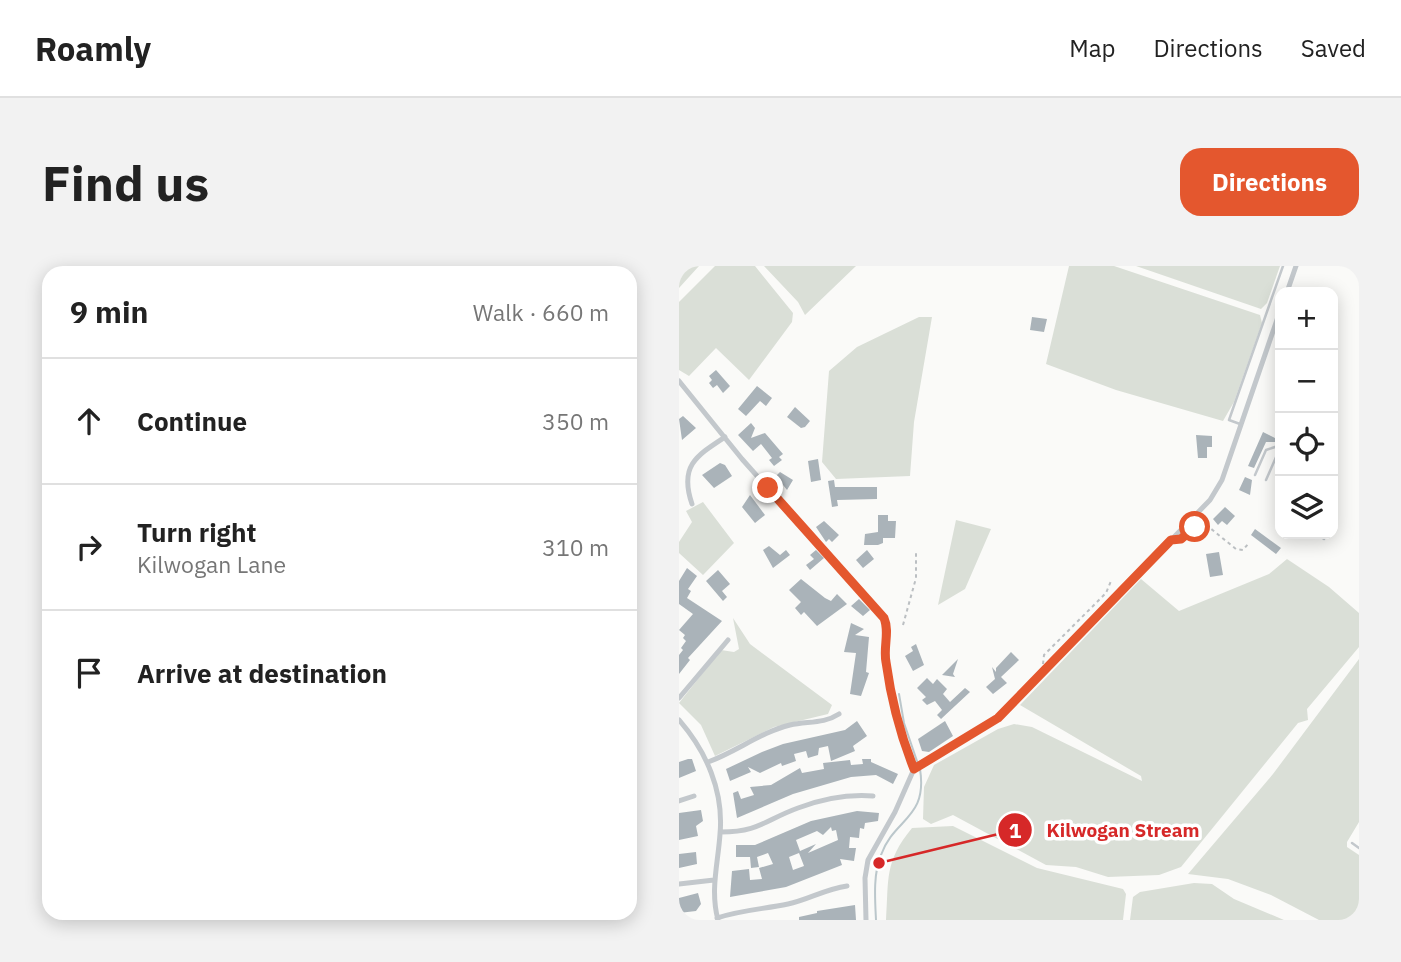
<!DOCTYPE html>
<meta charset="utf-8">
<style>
:root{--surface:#fff;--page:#f2f2f2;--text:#222;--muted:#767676;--line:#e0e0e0;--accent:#e4572e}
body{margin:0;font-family:"IBM Plex Sans",sans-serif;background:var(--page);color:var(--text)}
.controls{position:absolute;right:21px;top:21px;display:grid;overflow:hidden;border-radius:14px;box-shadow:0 4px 18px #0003}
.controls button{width:63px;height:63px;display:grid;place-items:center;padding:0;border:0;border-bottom:2px solid var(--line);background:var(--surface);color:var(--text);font:35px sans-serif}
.stop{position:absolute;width:21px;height:21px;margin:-16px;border:5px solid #e4572e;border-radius:50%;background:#fff}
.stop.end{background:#e4572e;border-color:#fff;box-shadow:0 2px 7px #0008}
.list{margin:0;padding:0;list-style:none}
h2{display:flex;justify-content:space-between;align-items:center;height:91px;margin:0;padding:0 28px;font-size:30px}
h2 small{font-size:23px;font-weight:400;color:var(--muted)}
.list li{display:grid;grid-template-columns:46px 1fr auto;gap:21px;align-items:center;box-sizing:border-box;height:126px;padding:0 28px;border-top:2px solid var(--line)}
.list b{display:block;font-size:26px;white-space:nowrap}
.list p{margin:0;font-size:23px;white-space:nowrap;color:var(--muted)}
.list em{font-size:23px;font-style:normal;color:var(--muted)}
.icon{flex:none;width:38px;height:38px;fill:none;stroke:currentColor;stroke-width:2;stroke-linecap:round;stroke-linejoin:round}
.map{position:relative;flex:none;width:680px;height:654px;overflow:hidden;border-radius:21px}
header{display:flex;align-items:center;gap:42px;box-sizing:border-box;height:98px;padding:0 35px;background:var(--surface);border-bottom:2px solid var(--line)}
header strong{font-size:33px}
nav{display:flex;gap:38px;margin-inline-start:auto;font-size:24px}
.intro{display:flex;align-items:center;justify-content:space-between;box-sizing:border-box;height:168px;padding:0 42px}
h1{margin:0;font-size:49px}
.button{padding:18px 32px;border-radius:21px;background:var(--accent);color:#fff;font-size:24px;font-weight:700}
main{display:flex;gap:42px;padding:0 42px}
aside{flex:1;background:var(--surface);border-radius:21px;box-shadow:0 4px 18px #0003}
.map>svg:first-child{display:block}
.green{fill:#dadfd7}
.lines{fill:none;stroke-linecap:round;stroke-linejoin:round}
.stream{stroke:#bbc7cb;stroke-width:2}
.building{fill:#aab3b9;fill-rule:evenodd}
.path{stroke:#bbbfc2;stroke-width:2;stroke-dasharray:3.5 3.5;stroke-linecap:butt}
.service{stroke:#c3c8cc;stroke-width:2.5}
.minor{stroke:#c3c8cc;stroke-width:5}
.route{stroke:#e4572e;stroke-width:9}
.leader{fill:none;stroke:#d62828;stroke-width:2.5}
.callout-dot{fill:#d62828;stroke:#fff;stroke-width:2.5}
.mark-label{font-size:21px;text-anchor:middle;font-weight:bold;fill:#fff}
.callout-label{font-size:19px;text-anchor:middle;font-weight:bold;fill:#d62828;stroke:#fff;stroke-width:7;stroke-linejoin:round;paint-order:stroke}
</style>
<header>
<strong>Roamly</strong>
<nav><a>Map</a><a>Directions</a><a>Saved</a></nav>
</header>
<div class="intro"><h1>Find us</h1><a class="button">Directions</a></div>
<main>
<aside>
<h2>9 min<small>Walk · 660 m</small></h2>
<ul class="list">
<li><svg class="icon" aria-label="ahead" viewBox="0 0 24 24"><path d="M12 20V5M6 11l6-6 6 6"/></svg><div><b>Continue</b></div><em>350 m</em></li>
<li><svg class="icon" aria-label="right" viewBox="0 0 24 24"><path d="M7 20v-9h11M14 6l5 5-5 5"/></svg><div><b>Turn right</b><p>Kilwogan Lane</p></div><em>310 m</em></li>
<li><svg class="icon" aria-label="arrive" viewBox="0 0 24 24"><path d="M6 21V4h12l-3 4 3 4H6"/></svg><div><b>Arrive at destination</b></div></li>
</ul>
</aside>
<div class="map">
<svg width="680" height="654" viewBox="0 0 680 654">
<rect width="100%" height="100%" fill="#fafaf8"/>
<path class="green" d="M0 0H20L0 22Z
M36 0H76L114 47 113 56 70 114 37 82 10 110 0 104V36Z
M85 0H177L126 49 119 36Z
M390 0H435L581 49 583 57 555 136 544 155 437 124 367 98Z
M457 0H601L588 37 582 43Z
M240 51H253L235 156 231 210 157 213 143 196 150 105 178 81Z
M24 236 55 277 24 309 0 287V276L13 256 7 245Z
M277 254 312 263 286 323 259 339Z
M608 293 650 321 680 347V381L628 443 629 454 619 457 502 601 480 609 429 611 397 601 367 599 274 549 252 558 244 553 245 521 255 499 319 463 335 458 353 461 463 515 462 510 341 439 462 313 500 345 590 308Z
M54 352 71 378 153 439 149 448 95 461 36 490 22 459 0 437 42 384 55 386 60 383Z
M680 393V556L668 576V581L680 589V654H640L592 629 549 613 509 608 594 508Z
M274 560 358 602 444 623 447 628 444 654H207C210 613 205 596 233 562Z
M515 617 533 618 555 633 605 654H451L454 631 461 626Z"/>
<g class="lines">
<path class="stream" d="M220 428 225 457 239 498
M197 654C196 633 194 608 202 589 215 552 249 553 241 503"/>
</g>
<path class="building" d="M353 51 368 53 365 66 351 64Z
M37 104 51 120 44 127 38 119 34 122 30 117 33 114 30 110Z
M78 120 93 132 87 140 81 135 67 150 59 143Z
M116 141 131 155 126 161 122 162 108 151Z
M4 150 17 162 3 174 0 153Z
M72 157 76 162 72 172 86 167 104 188 100 191 103 194 95 200 90 194 93 192 82 178 74 185 59 169Z
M584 166 596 172 598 176H587L575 202 569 200Z
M517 169 533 170V181H528V192H519Z
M139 193 142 214 132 216 129 195Z
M41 197 46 199 53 210 35 222 23 209Z
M101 206 114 214 108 224 97 210Z
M566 211 573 214 571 229 560 224Z
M155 214 156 221H198V233L158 234 159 240 153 241 149 215Z
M71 229 86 249 76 257 63 241Z
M546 241 556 250 548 259 543 255 539 259 534 253Z
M199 249H209V255H217L216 272H204V277L199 279H185L186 268 199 266Z
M145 255 160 269 153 276 150 273 147 276 137 261Z
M576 263 602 282 597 288 572 269Z
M90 280 101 289 107 284 111 289 94 302 84 284Z
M137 284 145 292 131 304 127 299 135 293 131 289Z
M188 284 195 293 184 302 177 294Z
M540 286 544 309 531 311 527 288Z
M8 302 18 310 9 323 12 325 8 332 43 355 9 392 11 394 0 408V389L4 384 2 382 7 375 4 372 6 369 0 364 14 348 0 338V315Z
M39 304 51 318 43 325 48 331 44 335 27 315Z
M122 313 146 332 152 335 158 328 168 338 138 360 125 346 122 349 116 342 122 336 110 324Z
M180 333 191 344 184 350 172 340Z
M172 357 185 363 176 369 190 371 187 406 190 407 182 430 171 428 177 387 165 386Z
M237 378 245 399 234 405 226 390 234 385 232 381Z
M332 386 340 394 322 411 328 417 314 428 307 421 316 413 313 401 317 406V402Z
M279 393 274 408 276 411 263 409Z
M248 412 254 418 258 413 268 423 264 428 271 436 286 422 291 426 262 453 258 449 263 444 256 435 248 439 243 434 247 431 238 422Z
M178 455 188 470 174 480 176 485 152 495 149 480 140 482 139 489 129 492 127 485 115 488 117 495 103 500 102 497 81 507 69 501 72 506 51 515 47 503 83 486 104 478 166 464Z
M266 455 274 470 250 486 243 485 239 473Z
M9 493H13L17 505 0 512V496Z
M183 493H192V496L219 508 214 518 197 509 172 511 114 528 58 552 54 527 59 525 62 533 75 529 71 521 92 519 121 502 123 507 145 503 144 497 171 494 172 499 184 498Z
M22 544 24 555 17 560 19 570 0 574V547Z
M178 545 200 547 199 555 186 557 185 563 181 562 180 572 171 571 170 582H177L175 595 161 593 163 599 107 621 51 631 53 605 70 603 71 614 83 613 80 602 94 598 89 587 78 591 80 601 72 602 71 591H57V579H76L132 555ZM152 561 153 565 157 564 159 574 129 587 137 578 121 585 117 574 138 565 144 569ZM120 587 125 600 114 604 110 591Z
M17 586 18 598 0 602V588Z
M19 627 22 638 17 645 0 647V632Z
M176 639 177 654H120V651L138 647V645Z"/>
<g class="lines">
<path class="path" d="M503 272 516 261 520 264 531 262 557 283 564 284 569 278
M224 359 237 312V284
M364 398 365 389 427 327 432 315"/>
<path class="service" d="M561 158 550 154 604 0
M600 173 601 170
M576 209 587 184 596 181
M587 214 598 189 597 180
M638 268 645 273
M673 577 680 582"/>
<path class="minor" d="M608 26 617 0
M0 115 63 193 205 352C211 367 204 381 207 396 212 433 221 468 235 503
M13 238C0 200 17 190 46 171
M0 432 49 374
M0 454C27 485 45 525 41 568 39 598 31 624 39 654
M29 496C57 486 82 466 111 459 128 455 145 458 160 448
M0 535 15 530
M42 566C80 566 86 554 119 542 143 533 169 528 194 530
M0 618 35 614
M38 652C62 644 85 643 109 638 129 634 146 623 168 620
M187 654 186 612 189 594 216 546 235 503 319 452 531 234 543 214 601 45"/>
</g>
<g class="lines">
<path class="route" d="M89 222 205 352C211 366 204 381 207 396 212 433 221 468 235 503L319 452 492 274 502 273 516 261"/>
</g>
<path class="leader" d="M200 597L336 564"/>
<g class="callout-dot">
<circle cx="200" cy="597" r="7"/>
<circle cx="336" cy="564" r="18"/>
</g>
<g class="mark-label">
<text x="336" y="572">1</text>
</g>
<g class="callout-label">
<text x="444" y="571">Kilwogan Stream</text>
</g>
</svg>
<div class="controls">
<button>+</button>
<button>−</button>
<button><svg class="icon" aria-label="locate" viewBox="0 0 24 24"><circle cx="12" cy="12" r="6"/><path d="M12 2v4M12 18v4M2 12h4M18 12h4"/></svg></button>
<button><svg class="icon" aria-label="layers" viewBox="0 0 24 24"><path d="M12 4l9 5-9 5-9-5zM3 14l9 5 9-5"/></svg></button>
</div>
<div class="stop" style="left:516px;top:261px"></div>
<div class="stop end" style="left:89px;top:222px"></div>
</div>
</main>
